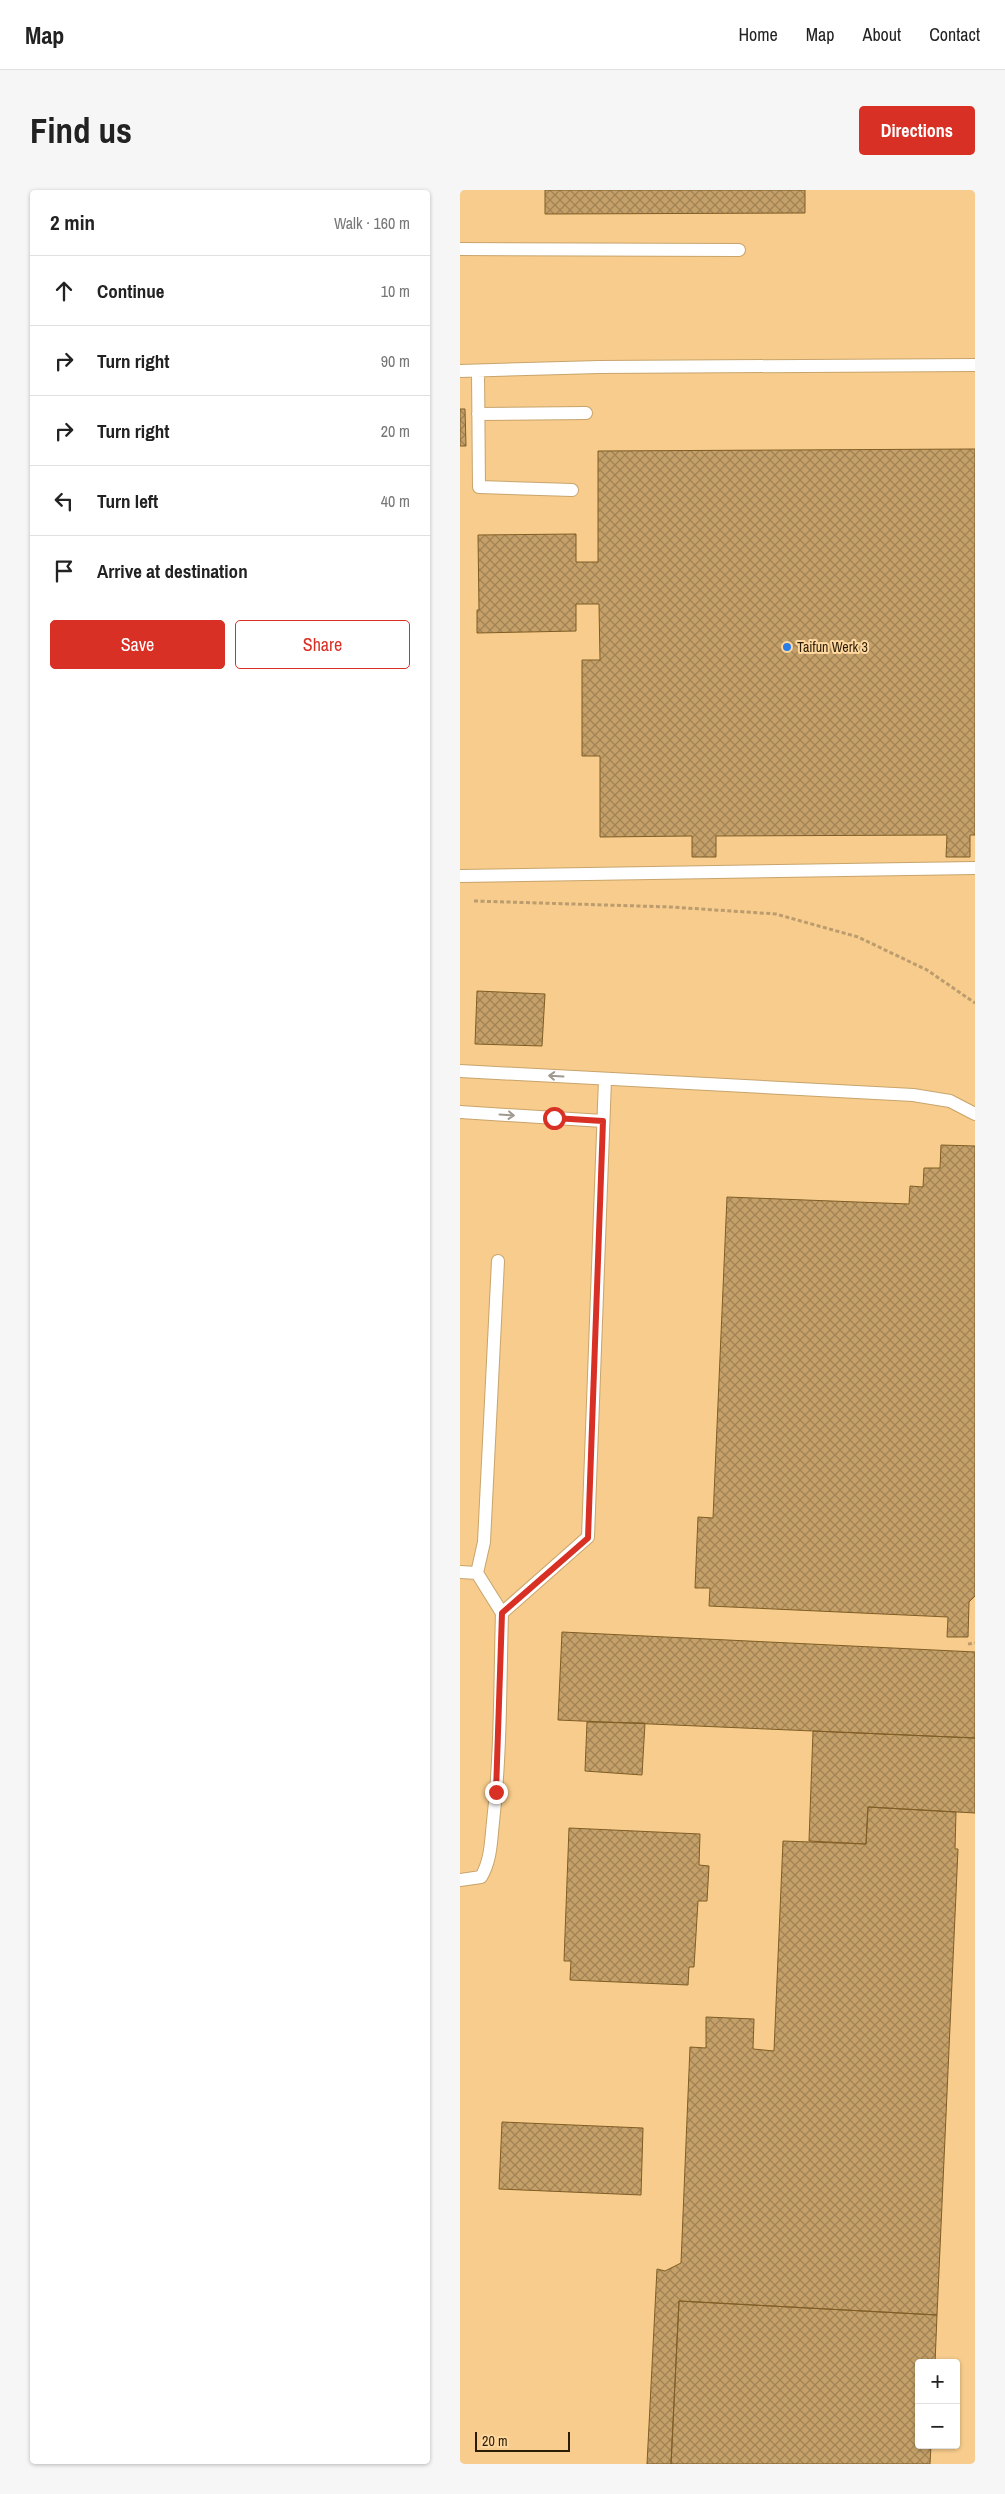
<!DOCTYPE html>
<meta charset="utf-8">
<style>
:root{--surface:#fff;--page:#f6f6f6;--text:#222;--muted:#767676;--line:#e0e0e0;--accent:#d93025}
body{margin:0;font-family:"Archivo Narrow",sans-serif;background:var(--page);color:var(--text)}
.controls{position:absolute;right:15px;bottom:15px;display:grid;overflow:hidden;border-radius:5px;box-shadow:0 1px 4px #0004}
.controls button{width:45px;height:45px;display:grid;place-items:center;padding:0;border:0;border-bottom:1px solid var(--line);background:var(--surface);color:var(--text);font:25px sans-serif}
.scale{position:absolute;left:15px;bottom:12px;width:95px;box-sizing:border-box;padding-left:5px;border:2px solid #2b1c06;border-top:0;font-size:14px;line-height:18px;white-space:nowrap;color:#2b1c06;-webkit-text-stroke:4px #ffd89f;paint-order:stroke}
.stop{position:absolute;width:15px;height:15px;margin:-11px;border:4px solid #d93025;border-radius:50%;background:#fff}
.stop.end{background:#d93025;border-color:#fff;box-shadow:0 1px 5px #0008}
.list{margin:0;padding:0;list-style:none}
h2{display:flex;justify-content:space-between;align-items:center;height:65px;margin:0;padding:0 20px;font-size:21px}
h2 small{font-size:16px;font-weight:400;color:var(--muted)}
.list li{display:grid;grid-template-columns:32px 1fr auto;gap:15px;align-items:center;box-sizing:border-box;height:70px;padding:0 20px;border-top:1px solid var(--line)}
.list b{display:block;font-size:19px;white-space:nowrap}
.list em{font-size:16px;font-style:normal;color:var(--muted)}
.actions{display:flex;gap:10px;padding:15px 20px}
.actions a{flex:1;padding:11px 0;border:1px solid var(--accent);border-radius:5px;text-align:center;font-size:18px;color:var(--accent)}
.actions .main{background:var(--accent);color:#fff}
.icon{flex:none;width:28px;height:28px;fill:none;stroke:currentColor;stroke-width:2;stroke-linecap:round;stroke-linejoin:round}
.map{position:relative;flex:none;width:515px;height:2274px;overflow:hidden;border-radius:5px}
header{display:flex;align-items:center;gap:30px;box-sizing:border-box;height:70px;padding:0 25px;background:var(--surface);border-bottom:1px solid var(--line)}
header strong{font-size:24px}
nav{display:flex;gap:28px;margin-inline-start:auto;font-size:18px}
.intro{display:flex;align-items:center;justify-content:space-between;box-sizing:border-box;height:120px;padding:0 30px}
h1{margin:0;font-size:35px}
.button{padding:12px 22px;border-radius:5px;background:var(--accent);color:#fff;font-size:18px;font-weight:700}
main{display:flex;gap:30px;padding:0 30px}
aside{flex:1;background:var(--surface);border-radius:5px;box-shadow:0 1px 4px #0004}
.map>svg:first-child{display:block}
.built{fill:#f7cc8c;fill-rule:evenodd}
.building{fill:url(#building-cross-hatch);stroke:#7f5d25}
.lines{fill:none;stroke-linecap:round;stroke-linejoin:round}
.service-casing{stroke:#c8a46c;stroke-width:14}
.path{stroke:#bb9c6e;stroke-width:3;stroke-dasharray:4 2.5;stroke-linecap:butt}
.service{stroke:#fff;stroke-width:12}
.oneway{stroke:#a0998f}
.route{stroke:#d93025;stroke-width:6}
.poi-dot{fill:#297ce7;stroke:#ffd89f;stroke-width:2}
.labels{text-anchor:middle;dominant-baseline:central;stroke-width:4;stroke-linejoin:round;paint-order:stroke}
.poi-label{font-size:14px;fill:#2b1c06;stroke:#ffd89f;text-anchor:start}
</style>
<header>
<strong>Map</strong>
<nav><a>Home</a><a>Map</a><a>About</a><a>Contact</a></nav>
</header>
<div class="intro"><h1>Find us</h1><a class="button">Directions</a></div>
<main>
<aside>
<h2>2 min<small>Walk · 160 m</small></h2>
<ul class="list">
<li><svg class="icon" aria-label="ahead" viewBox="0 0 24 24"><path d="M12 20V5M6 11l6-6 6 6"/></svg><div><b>Continue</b></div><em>10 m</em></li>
<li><svg class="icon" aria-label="right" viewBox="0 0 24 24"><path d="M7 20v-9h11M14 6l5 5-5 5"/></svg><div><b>Turn right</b></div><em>90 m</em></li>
<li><svg class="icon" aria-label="right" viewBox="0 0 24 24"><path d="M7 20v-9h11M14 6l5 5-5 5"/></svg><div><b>Turn right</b></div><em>20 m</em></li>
<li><svg class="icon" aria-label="left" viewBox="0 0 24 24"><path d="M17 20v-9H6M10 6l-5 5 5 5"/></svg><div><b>Turn left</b></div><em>40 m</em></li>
<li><svg class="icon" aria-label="arrive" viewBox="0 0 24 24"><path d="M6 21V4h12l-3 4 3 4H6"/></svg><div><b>Arrive at destination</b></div></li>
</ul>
<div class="actions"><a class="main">Save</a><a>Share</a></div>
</aside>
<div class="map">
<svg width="515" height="2274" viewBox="0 0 515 2274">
<defs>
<pattern id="building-cross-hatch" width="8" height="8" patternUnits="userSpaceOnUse" patternTransform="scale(1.25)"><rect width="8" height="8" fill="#c5a169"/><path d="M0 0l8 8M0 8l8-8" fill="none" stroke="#a08254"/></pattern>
</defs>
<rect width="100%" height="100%" fill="#ffd89f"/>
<path class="built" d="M0 0H515V2274H0ZM459 2173H496V2255H459Z"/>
<path class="building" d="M85 0H345V23L85 24Z
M0 219H5L6 256H0Z
M515 259V645H510V667H486L487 645 256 646V667H232V646L140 647V566H122V470H140L139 414H116V441L17 443V420H19L18 345 116 344V372H138V261Z
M17 801 85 804 82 856 15 854Z
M481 955 515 956V1406L509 1412 508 1447H487L488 1427 249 1416 250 1398H235L238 1327 253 1328 267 1007 449 1014 450 996 463 997 464 978H480Z
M102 1442 515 1462V1548L98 1530Z
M127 1532 185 1533 182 1585 125 1581Z
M353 1541 515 1548V1623L408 1617 406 1654 349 1651Z
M408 1617 496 1622 495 1659H498L477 2125 219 2111 211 2274H187L197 2079 205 2081 221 2073 230 1857 246 1858V1827L294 1829 293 1859 314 1861 323 1651 406 1654Z
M109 1638 240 1644 239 1675 249 1676 247 1711H238L234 1777H229L228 1795 110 1790 111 1771H104Z
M42 1932 183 1938 181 2005 39 1999Z
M219 2111 477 2125 475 2173H459V2255H471L470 2274H211Z"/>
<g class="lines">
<g class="service-casing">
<path id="service" d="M0 59 279 60
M0 181 139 177 515 175
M18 181 19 297 112 300
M18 224 126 223
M0 686 515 678
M0 881 453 905 490 911 515 924
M0 922 143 931
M0 1382 17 1383 42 1423
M17 1383 24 1352 38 1071
M0 1690 21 1687C31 1671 31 1650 33 1632 41 1563 40 1492 42 1423L128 1347 145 889"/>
</g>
<path class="path" d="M14 711 211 717 316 724 398 747 467 780 515 813
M508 1454 515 1453"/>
<use href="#service" class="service"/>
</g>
<defs><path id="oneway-shaft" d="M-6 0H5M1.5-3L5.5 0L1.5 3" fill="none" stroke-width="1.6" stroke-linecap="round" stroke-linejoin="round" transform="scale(1.25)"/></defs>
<g class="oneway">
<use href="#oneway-shaft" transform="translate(96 886) rotate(-177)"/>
<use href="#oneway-shaft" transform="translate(47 925) rotate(4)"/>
</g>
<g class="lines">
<path class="route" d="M36 1602 42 1423 128 1348 143 931 94 928"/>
</g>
<circle class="poi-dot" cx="327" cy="457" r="5"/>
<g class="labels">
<g class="poi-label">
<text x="337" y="457">Taifun Werk 3</text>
</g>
</g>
</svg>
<div class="controls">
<button>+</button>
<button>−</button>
</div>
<div class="scale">20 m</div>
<div class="stop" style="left:94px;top:928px"></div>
<div class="stop end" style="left:36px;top:1602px"></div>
</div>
</main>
